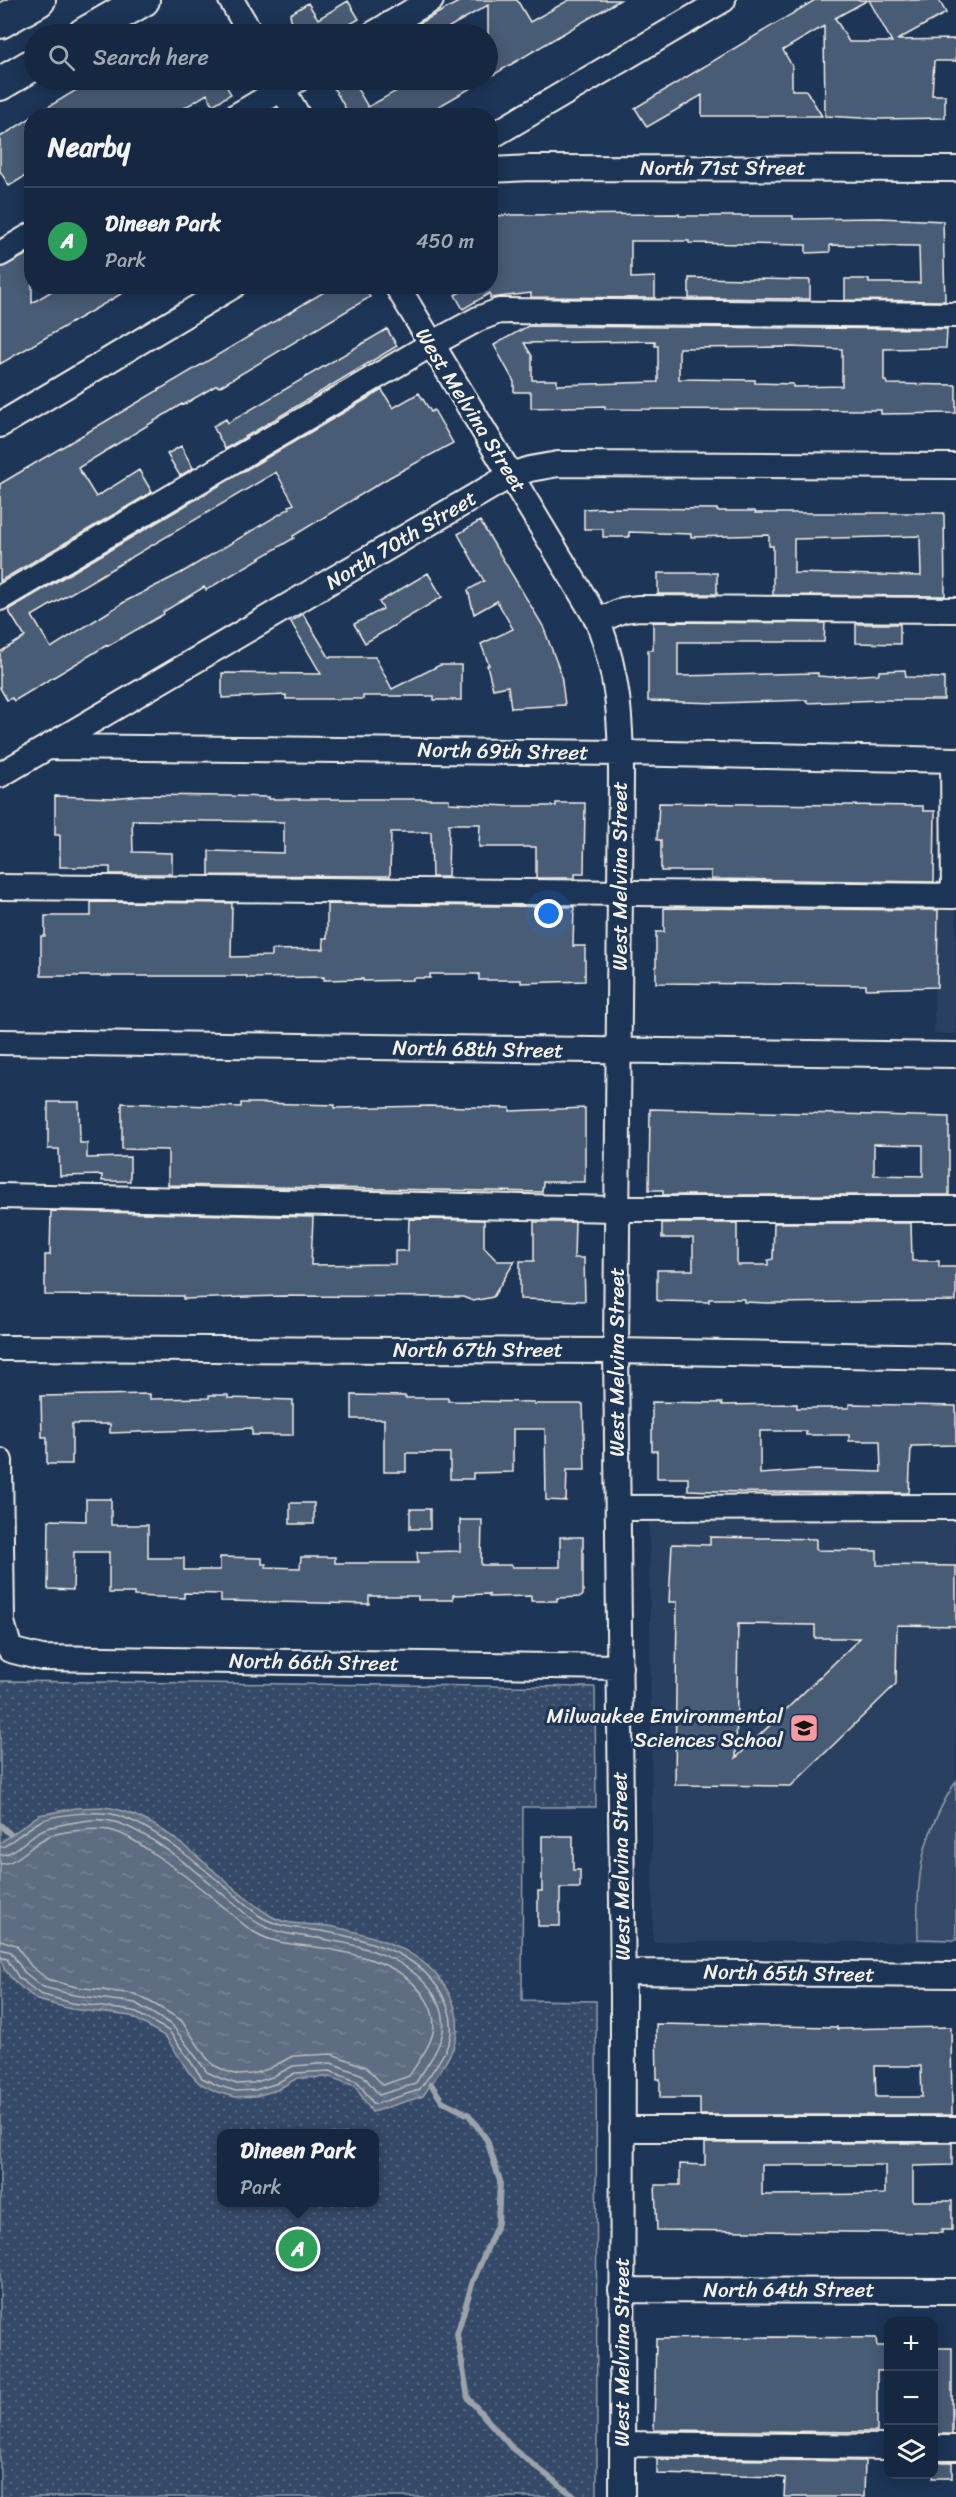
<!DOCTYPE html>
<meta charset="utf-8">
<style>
:root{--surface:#162841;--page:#23344c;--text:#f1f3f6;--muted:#9ea6b1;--line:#35445a;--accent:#1a73e8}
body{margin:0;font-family:Sriracha,sans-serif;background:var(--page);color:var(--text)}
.controls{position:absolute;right:18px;bottom:18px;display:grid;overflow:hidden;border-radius:12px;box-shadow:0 3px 15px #0003}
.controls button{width:54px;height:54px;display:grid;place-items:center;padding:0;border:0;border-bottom:2px solid var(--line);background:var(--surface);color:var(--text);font:30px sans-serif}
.you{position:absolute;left:549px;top:914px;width:21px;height:21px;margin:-15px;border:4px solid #fff;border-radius:50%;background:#1a73e8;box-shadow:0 0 0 9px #1a73e833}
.badge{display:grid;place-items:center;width:39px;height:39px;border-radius:50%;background:var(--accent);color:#fff;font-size:20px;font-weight:700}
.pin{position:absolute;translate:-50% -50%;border:3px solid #fff;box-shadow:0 2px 6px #0006}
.popup{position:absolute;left:217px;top:2129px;width:162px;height:78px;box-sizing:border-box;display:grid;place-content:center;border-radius:12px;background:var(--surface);filter:drop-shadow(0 2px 4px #0005);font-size:20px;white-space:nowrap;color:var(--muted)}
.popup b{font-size:22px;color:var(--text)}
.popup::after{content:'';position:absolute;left:50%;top:100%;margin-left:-12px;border:12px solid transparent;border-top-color:var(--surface)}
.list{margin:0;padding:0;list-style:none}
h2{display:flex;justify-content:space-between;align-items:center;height:78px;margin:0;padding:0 24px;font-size:26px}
h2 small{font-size:20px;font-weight:400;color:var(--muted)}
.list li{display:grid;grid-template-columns:39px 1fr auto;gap:18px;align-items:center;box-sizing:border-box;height:108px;padding:0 24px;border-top:2px solid var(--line)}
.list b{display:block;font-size:22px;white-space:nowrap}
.list p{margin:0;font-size:20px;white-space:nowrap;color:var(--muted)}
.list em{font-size:20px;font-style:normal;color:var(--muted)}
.icon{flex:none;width:33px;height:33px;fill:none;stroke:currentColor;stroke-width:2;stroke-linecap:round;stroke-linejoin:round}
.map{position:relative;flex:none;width:956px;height:2497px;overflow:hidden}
.search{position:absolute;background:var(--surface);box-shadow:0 3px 15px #0003;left:24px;top:24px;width:474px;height:66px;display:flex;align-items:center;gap:15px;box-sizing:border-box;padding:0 21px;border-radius:33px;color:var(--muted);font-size:22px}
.panel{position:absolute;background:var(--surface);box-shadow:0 3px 15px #0003;left:24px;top:108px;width:474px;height:186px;border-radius:24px}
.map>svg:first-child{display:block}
.built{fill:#2a4060}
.grass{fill:#354a67;stroke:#949ea8;stroke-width:1.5}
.park{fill:url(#park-dots);stroke:#949ea8;stroke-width:1.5;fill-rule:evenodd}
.water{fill:url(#water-ripples);stroke:#9aa2ab;stroke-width:1.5}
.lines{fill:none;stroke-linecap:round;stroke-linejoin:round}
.shore{stroke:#b8bcbf;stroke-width:1.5}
.stream{stroke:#9aa2ab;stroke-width:6}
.building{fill:#485b74;stroke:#f4f1e8;stroke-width:1.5;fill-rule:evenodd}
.minor-casing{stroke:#f4f1e8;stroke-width:28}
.major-casing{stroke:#f4f1e8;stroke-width:36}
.minor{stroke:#1d3557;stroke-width:24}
.major{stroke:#1d3557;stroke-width:32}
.labels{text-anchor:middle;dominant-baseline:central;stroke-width:6;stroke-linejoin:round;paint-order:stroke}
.street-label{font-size:21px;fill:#f4f1e8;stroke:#1d3557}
.poi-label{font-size:21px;fill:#f4f1e8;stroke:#1d3557;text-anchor:end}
</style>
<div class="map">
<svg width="956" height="2497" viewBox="0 0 956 2497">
<defs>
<pattern id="park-dots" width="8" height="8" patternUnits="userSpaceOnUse" patternTransform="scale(1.5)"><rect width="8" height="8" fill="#354a67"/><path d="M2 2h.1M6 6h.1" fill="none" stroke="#53657d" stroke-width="1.8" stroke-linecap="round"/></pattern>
<pattern id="water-ripples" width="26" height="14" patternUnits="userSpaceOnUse" patternTransform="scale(1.5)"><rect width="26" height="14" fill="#5e6d82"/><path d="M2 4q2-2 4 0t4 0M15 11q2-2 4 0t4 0" fill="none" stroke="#768294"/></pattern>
</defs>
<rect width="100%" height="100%" fill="#1d3557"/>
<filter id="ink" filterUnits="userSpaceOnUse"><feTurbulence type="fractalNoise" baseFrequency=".0167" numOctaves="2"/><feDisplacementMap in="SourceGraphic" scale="12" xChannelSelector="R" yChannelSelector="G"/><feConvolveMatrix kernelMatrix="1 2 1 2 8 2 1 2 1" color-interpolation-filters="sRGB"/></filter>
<g filter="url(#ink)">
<path class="built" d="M936 910H956V1034L934 1033Z
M956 1511V1942H653L649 1514Z"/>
<path class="grass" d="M956 1781V1940L918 1939C916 1874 921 1837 956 1781Z"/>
<path class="park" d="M0 1681 595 1687 596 1807H523L522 2000 596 2001 597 2497H0ZM222 2134H374V2202H222Z"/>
<path class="water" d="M105 1807C172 1817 216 1882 271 1916 289 1927 314 1923 334 1927 382 1937 436 1954 454 2005 458 2018 459 2032 454 2045 448 2063 433 2080 423 2096L372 2112 355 2086 330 2077 297 2078 277 2090 256 2096 235 2097 217 2092 199 2083 188 2071 166 2037 131 2016 71 2009 37 2000 15 1982 4 1969 0 1952V1843L39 1815 76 1808Z"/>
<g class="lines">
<path class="shore" d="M0 1847 5 1846C16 1838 27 1829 39 1822 55 1814 99 1810 116 1815 159 1826 223 1885 258 1915 283 1931 304 1927 332 1933 379 1942 431 1959 448 2008 452 2019 453 2033 448 2044 442 2060 429 2076 419 2090L376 2104 373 2103 358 2082 330 2071 295 2073 275 2084 255 2090 236 2091 219 2086 202 2078 169 2031 133 2011 72 2003 40 1994 19 1978 7 1959 0 1957
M0 1855C19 1854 32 1830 51 1827 71 1823 95 1816 115 1822 159 1835 218 1891 253 1920 277 1936 301 1935 328 1940 366 1946 405 1958 430 1989 459 2026 436 2051 415 2084L379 2095 363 2075 331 2063 293 2066 272 2077 253 2083 237 2084 222 2079 207 2072 172 2025 135 2003 74 1995 43 1987 24 1972 11 1952 0 1949
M0 1864C19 1863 30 1845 47 1837 60 1831 95 1828 109 1830 124 1833 138 1843 150 1851 174 1867 196 1884 219 1903 230 1912 241 1924 254 1932 277 1946 302 1944 328 1949 361 1955 399 1964 421 1992 447 2026 429 2045 409 2076L383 2085 366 2067 332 2054 293 2056 268 2069 252 2074 238 2075 226 2071 213 2065 206 2057 181 2020 154 2004 135 1994 76 1987 47 1979 31 1966 16 1945 0 1940"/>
<path class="stream" d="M0 1825 10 1834
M431 2084 442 2101 469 2115 487 2140 500 2181 498 2223 473 2281 457 2334 468 2398 513 2449 575 2497"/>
</g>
<path class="building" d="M462 0H517L530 22 569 0H620L488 78V5L449 27 450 29 441 34H400Z
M815 0H868L835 18 849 42H892L869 0H939L946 13 897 40 956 39V61H934L932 95H945V118L879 119 825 116 824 26 783 50 792 66V90H806L822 116H702V95L647 127 635 108Z
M348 1 359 19 333 34H294L290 14 308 3 318 19Z
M93 80H232L225 84 231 94 213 105 207 94 171 116H33Z
M329 80H352L368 107 416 80H485L422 116H350Z
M32 117V172L9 186 0 171V137Z
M679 214V216H793V219L880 218 943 221 945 301 845 300V279H869V283H920L919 246 830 245V252L806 253V245L689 243V241H631V278L655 277V298L531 297V293L490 298V293L463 309 455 295 470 286H490V217L506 215Z
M32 252V303L60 286H135L0 364V268Z
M689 278 810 280V299L689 298Z
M334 286H363L370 297 219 387 217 385 183 405 182 404 78 468 96 497 139 470 152 492 0 581V484Z
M528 326 947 329 946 348 884 349V381H886L887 384 956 385V413L881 414V410L605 409V406L531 408V392H514V382L494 345ZM655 341V346H658V382L557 385V380H532V356L524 343ZM790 347 842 349V386L793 387V384L755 383V380L679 379V348Z
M387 329 397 346 225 449 213 426 226 419 228 423Z
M382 390 393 408 419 393 431 412 434 410 453 443 390 477 293 536 294 538 206 590 204 587 163 612 164 614 108 646 107 645 14 701 12 698 7 700 0 688V652L25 637 8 610ZM276 472 294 504 289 506 290 508 181 573 126 601 51 648 32 616Z
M181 446 193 468 180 476 167 454Z
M603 508 717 509V511H755V513H944L945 596 773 595V546H769V535L691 537V534L629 532V537H603V529H584V509ZM920 536 921 576 794 573V539Z
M480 521 543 626 561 674 565 705 511 708 508 686 493 689 487 665H489L481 644 513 629 497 601 474 614 468 590 484 581 458 534Z
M428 573 442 597 365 643 354 624 383 609 379 602Z
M658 573H717V594H658Z
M303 614 329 657H375L392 689 440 665H461V700H434V696H363V699H286V695L222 698V673L321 674 291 622Z
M653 622 825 623 824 642H678V676L818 673V676L831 677 879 674V671L905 670 906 677 944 678V700H880L807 703V700L719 703 648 701V650H653Z
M856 624H900V644L856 643Z
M142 795 227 796 269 797V799H449V803L508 806H556V803H585L584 874H575V878H536V847H479L480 824H449L448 877H432L431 832H391L390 876 209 875V851L284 853V822L132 820 133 852 172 853V874H110V867H60V835H55V796L113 798Z
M659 803 923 806V811H935L934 882 711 879V871H661V840H657Z
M91 902 232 903 231 957 272 956V950L324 949 323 938H327V904L574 907 573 946H585V981L521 983V980H479V974H430V978H413V980L363 981V979L324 980V977L247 978V976H41V936H45V916H91Z
M664 908 938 910 937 987 866 989V985L656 983V932H664Z
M48 1102H79L80 1143H87V1158L130 1157V1181H102V1175L60 1176 59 1149H48Z
M122 1103 241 1107V1103H258L335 1105V1108L429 1106 510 1108V1111L585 1108V1182H543L542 1192 168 1185V1150L122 1149Z
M650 1109 949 1117V1195H663V1190H649ZM874 1144 923 1145V1176L874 1175Z
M51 1211 313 1217 311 1265 395 1264V1251H408L409 1219 484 1220V1247L497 1261H515L493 1297 473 1301 463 1297 282 1296 183 1299V1296L45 1295V1255H50Z
M534 1222H575L574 1258H584L585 1301 520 1299V1261H534Z
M662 1223H737V1265H768V1260L773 1259 774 1223H911L912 1261H939V1267H956V1301L768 1303 744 1302V1299H709V1302L659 1301 657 1300V1270H693V1238H662Z
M150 1394V1399L209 1398V1395H228V1398L293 1400V1435H252V1428L110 1433V1424H72V1464H47V1437H42L41 1396Z
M352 1395 405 1396V1398H448V1401L534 1402V1404H583L585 1470H567L566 1501 546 1500 545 1429H513V1472L473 1473V1479H450V1453H406V1472H384V1419H352Z
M652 1402 722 1403V1405L797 1404V1408H849V1404L956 1406V1445L911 1446 909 1493 740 1492 688 1490V1478H657V1451H652ZM760 1431H806V1435H849V1441H880L881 1472 816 1470 760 1474Z
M86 1499H111V1525H148V1558H184V1570H220V1557L262 1558V1564H266V1567L300 1568 301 1557H335V1563H418L417 1552 460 1551V1520H482L481 1565H512V1567H560V1537H583V1595L581 1597 557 1598V1601H531V1596L489 1597V1594L453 1595V1600H418V1596H369V1604L221 1601V1594L184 1593V1598L134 1596V1593H109V1552H74L73 1590 48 1589 49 1520 86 1521Z
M290 1503H314V1524H290Z
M410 1509H430V1529H410Z
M710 1537 816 1539V1550L877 1551V1565L956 1566V1626L897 1625 896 1684 791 1786 675 1785 677 1602H669L672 1544 710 1545ZM738 1624 815 1625V1638H860L736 1758Z
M542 1836H573V1870H580V1888H560V1926H538V1891H542Z
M656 2024 837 2027V2029L951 2027 952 2115H700V2098H660V2079H657ZM875 2066H921L922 2097H876Z
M705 2143H952V2165L913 2166V2201H952V2230H942V2233L657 2230 655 2185H680V2164L705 2165ZM762 2165H885V2194L762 2195Z
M771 2337 876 2338 877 2346H888V2371H877V2432L654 2430 656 2339Z
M933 2348H952V2434H933Z
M657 2459 865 2461 864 2497H784L785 2478 777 2477 657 2474Z
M933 2462H952V2478H933Z"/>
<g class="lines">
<g class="minor-casing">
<path id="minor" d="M231 0 251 34
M373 34 431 0
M277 80 298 116
M236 116 297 80
M490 137 723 0
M490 170 530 168 956 169
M0 254 32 235
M397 286 598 621C618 675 621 718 621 776L616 1351 623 1996 622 2497
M0 425 233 286
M0 598 430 345 478 319 499 311 956 315
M598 621 623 610 639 608 956 610
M50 747 621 753 956 760
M0 775 511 475 530 469 558 464 956 466
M0 887 954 896 953 760
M0 1042 956 1055
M0 1196 617 1209H956
M0 1348 616 1351 956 1357
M0 1461 2 1622 10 1650 42 1658 620 1667
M618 1508 956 1507
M623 1972 956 1975
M622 2129H956
M621 2290 956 2291
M622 2444 888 2447
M934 2448H956"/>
</g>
<g class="major-casing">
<path id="major" d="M0 22 39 0
M84 34 143 0
M0 84 34 64"/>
</g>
<use href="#minor" class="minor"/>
<use href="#major" class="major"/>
</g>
</g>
<defs>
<g id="school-square" transform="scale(1.5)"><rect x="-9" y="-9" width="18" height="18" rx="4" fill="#ff9aa2" stroke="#1d3557"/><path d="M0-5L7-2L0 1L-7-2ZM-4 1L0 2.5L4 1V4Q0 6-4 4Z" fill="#111"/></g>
</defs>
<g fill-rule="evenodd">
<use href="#school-square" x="804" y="1728"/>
</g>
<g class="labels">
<g class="street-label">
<text x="723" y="168">North 71st Street</text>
<text transform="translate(471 410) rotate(58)">West Melvina Street</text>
<text transform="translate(401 540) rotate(-31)">North 70th Street</text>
<text transform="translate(503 751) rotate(1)">North 69th Street</text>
<text transform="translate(620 876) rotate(-90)">West Melvina Street</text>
<text transform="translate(478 1049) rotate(1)">North 68th Street</text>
<text x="478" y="1350">North 67th Street</text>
<text transform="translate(617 1362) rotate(-90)">West Melvina Street</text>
<text transform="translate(314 1662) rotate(1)">North 66th Street</text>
<text transform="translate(621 1866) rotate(-91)">West Melvina Street</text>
<text transform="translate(789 1973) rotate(1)">North 65th Street</text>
<text x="789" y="2290">North 64th Street</text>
<text transform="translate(622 2352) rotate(-90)">West Melvina Street</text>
</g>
<g class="poi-label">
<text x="783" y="1716">Milwaukee Environmental<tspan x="783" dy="24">Sciences School</tspan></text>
</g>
</g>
</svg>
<div class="controls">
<button>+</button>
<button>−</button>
<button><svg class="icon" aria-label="layers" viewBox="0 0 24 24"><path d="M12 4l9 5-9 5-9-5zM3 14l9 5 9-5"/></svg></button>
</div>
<div class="you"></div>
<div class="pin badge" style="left:298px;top:2249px;background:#2e9e5b">A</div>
<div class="popup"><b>Dineen Park</b>Park</div>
<div class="search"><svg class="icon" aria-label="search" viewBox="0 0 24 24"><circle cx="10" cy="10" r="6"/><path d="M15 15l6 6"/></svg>Search here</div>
<section class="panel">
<h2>Nearby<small></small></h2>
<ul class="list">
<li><span class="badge" style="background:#2e9e5b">A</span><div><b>Dineen Park</b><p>Park</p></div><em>450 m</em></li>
</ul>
</section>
</div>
